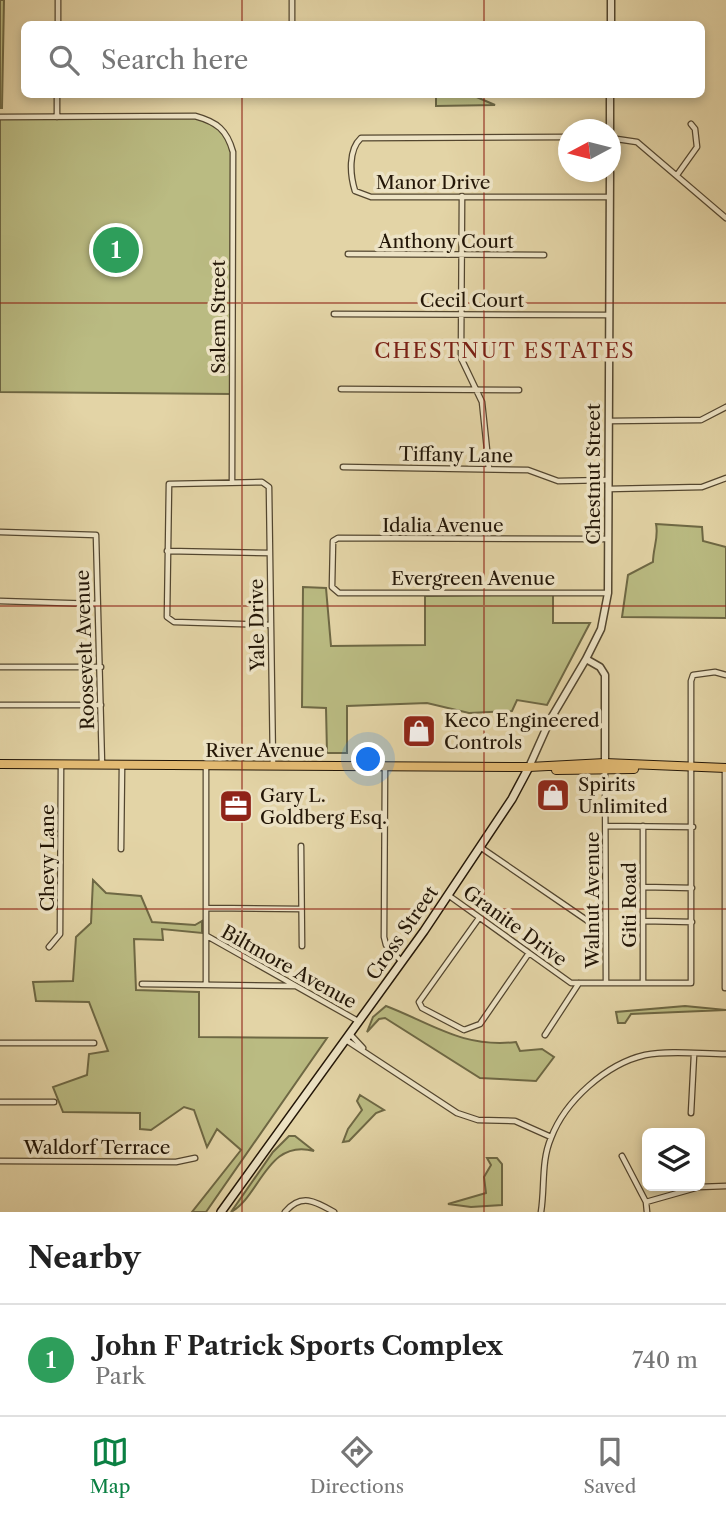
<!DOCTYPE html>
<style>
:root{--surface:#fff;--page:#f6f6f6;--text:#222;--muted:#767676;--line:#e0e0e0;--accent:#0b8043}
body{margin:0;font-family:"Libre Caslon Text",serif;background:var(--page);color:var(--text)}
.controls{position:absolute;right:21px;bottom:21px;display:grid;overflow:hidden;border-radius:10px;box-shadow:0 4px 10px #0003}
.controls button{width:63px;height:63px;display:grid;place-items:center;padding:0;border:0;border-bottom:2px solid var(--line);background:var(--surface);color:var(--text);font:35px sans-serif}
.compass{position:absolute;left:558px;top:119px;width:63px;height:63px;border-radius:50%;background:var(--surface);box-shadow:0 4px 10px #0003;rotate:263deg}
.you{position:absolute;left:369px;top:760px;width:24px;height:24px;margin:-18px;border:5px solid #fff;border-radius:50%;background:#1a73e8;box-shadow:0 0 0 10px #1a73e833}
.badge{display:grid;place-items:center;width:46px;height:46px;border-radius:50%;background:var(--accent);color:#fff;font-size:23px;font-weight:700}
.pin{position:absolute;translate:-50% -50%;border:4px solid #fff;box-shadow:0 2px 7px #0006}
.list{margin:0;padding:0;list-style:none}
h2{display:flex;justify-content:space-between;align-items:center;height:91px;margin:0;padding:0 28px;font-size:30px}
h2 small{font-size:23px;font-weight:400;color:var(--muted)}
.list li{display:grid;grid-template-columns:46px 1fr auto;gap:21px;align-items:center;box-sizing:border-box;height:112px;padding:0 28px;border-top:2px solid var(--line)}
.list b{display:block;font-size:26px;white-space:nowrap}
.list p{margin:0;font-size:23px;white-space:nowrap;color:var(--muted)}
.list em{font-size:23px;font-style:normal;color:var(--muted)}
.icon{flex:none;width:38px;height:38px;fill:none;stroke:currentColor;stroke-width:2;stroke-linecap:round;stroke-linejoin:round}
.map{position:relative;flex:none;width:726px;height:1212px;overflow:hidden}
.search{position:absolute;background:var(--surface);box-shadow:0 4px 10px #0003;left:21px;right:21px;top:21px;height:77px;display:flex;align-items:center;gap:18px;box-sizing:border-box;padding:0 24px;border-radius:10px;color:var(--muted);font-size:26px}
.sheet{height:203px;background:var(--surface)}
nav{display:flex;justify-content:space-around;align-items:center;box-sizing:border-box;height:98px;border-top:2px solid var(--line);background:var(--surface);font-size:19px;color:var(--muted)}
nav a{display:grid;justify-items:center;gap:4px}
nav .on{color:var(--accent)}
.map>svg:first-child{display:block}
.green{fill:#babb82;stroke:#6e6844;stroke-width:2}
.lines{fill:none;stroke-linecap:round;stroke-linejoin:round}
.minor-casing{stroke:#53462f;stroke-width:7}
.tertiary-casing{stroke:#53462f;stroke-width:9}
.secondary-casing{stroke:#231607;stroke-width:10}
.trunk-casing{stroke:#231607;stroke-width:10}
.minor{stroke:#ede3c5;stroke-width:4.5}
.tertiary{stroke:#ede3c5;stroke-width:6}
.secondary{stroke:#ede3c5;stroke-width:7}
.trunk{stroke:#e2ba73;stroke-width:8}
.grid{fill:none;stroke:#8f2418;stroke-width:2;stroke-opacity:0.55}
.labels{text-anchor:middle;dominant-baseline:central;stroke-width:7;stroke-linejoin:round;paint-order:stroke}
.street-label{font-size:19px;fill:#231607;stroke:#ede3c5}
.poi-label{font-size:19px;fill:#231607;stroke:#ede3c5;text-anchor:start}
.neighbourhood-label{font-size:21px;letter-spacing:2px;fill:#7a1f14;stroke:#ede3c5}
</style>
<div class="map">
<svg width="726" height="1212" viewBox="0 0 726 1212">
<rect width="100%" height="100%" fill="#e3d4a6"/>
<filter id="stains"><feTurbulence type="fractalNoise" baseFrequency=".00286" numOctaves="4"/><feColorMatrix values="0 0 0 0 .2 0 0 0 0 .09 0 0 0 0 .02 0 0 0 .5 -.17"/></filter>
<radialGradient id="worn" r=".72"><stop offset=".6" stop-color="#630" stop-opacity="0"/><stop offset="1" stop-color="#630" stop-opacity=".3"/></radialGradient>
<path class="green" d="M0 0H4L2 108H0Z
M436 95H472L495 105 436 106Z
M0 115 195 116 221 127 233 152 232 394 0 392Z
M656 524 702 527 703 541 726 547V618L622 617 628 575 653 562C653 548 659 537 656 524Z
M303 587 326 588 331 646 425 645V596L553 594V623H590L547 705 517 700 512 711 469 713 427 703 347 706V753H327L326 708 302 707Z
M93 880 106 893 141 896 152 922 195 925 202 921V933L162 929 163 940 134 939 136 990 199 992V1037L327 1038 206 1212H192L241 1150 217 1129 207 1147 194 1110 184 1107 151 1130 140 1129V1113L63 1112 53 1087 87 1075 89 1054 108 1051 89 1002 36 1001 33 982 73 981 76 937 91 923Z
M386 1006C433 1024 462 1048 516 1042L520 1051 542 1049 554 1057 536 1081 480 1078 385 1018 379 1019 367 1032 373 1017Z
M685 1006 726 1010 631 1014 625 1023H618L616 1012Z
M360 1095 384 1110 376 1113 349 1141 343 1142 348 1129 362 1110 357 1101Z
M289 1136H295L314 1151C267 1138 260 1197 231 1212L273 1152Z
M487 1158H497L502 1164V1205L471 1207 448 1204 486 1193 484 1177 491 1165Z"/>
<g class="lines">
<g class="minor-casing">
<path id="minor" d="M58 24V0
M292 24V0
M0 117 195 116C217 122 227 130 233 152L232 482
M57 117V94
M568 137 361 138C348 150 350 175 355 191L371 197H609
M610 138 637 142 726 218
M677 175 697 147 695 129 691 124
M462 196 461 358 482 402 489 469
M348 254 544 255
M334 314 609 315
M341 389 519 390
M609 421 701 420 726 407
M343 467 528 470 558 481 608 480
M608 489 702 487 726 478
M0 532 96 535 102 765
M608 539 338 538 333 541 332 587 339 593H608
M167 551 270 553
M0 601 97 604
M271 625 174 622 167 617 169 484 262 482 269 487C270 580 272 673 273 766
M0 667H101
M0 705H101
M385 767 384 937 386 945 402 962
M725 768V988
M605 770 606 983H691V681L693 675 715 672 726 675
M606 826 693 827
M643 826V983
M301 846 302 946
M480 847 588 921
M121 849 122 766
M643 887 692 888
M448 895 571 983H606
M207 908 301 909
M479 918 419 1002 422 1008 464 1030 480 1024 529 953
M643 921 692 922
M207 936 358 1021
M49 947 60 934 61 765
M142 984 295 986
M206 984V765
M350 1034 363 1048
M545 1035 579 983
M346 1040 457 1113 478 1120 515 1121 551 1137
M0 1043H94
M0 1102H54
M691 1113 694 1055
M622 1156 646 1202 647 1212
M0 1161 176 1162 195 1158
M646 1202 699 1187 726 1186
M285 1212C301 1193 315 1201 334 1212
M541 1212C545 1187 541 1161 551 1138 565 1101 606 1064 645 1055 670 1050 701 1054 726 1054"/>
</g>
<g class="tertiary-casing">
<path id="tertiary" d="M611 24V0
M610 130V94
M605 763V675L600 667 586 659 601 629 608 593 610 172
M529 767 550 720 586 659"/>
</g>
<g class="secondary-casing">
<path id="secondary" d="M221 1212 424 931 512 799 529 767"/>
</g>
<g class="trunk-casing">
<path id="trunk" d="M0 764 529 767 605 763 726 768
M556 770 634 769"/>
</g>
<use href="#minor" class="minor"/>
<use href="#tertiary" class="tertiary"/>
<use href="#secondary" class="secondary"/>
<use href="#trunk" class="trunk"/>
</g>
<path class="grid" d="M242 0V24M484 0V24M242 94V1212M484 94V1212M0 303H726M0 606H726M0 909H726"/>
<defs>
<g id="shop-square" transform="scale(1.75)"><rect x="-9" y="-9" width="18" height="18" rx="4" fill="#8f2418" stroke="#ede3c5"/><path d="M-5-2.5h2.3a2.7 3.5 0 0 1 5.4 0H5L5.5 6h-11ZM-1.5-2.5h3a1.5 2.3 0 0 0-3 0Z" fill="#fff"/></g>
<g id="office-square" transform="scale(1.75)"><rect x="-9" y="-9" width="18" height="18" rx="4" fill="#8f2418" stroke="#ede3c5"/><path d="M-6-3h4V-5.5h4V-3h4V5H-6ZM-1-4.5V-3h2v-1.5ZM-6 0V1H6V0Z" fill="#fff"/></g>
</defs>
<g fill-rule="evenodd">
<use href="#shop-square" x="419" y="731"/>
<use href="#shop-square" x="553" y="795"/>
<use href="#office-square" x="236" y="806"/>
</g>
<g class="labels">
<g class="street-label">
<text x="433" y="182">Manor Drive</text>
<text x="446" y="241">Anthony Court</text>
<text x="472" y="300">Cecil Court</text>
<text transform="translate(218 317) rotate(-90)">Salem Street</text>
<text transform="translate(456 455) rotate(1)">Tiffany Lane</text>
<text transform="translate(593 474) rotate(-90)">Chestnut Street</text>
<text x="443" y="525">Idalia Avenue</text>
<text x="473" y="578">Evergreen Avenue</text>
<text transform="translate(257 625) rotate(-91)">Yale Drive</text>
<text transform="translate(85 650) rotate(-92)">Roosevelt Avenue</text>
<text x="265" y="750">River Avenue</text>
<text transform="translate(47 858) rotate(-90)">Chevy Lane</text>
<text transform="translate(592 900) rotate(-90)">Walnut Avenue</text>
<text transform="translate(629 905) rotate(-90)">Giti Road</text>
<text transform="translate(515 926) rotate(36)">Granite Drive</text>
<text transform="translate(402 933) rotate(-55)">Cross Street</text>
<text transform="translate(289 967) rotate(29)">Biltmore Avenue</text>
<text x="97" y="1147">Waldorf Terrace</text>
</g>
<g class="poi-label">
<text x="444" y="720">Keco Engineered<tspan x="444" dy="22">Controls</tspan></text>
<text x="578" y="784">Spirits<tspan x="578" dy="22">Unlimited</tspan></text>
<text x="260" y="795">Gary L.<tspan x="260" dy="22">Goldberg Esq.</tspan></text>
</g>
<g class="neighbourhood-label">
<text x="505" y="350">CHESTNUT ESTATES</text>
</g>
</g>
<rect width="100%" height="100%" filter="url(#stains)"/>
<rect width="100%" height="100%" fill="url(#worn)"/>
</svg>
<div class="controls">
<button><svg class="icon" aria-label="layers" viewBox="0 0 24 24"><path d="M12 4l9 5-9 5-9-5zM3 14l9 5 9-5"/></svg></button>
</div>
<svg class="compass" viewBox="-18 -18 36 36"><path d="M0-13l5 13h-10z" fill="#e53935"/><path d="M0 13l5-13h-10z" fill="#767676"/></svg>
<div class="you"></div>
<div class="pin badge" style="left:116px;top:250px;background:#2e9e5b">1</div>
<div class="search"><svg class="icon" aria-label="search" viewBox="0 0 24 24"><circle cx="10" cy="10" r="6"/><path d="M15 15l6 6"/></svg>Search here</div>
</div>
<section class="sheet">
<h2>Nearby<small></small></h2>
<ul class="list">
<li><span class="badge" style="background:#2e9e5b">1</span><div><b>John F Patrick Sports Complex</b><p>Park</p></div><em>740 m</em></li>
</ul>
</section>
<nav>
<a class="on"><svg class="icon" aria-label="map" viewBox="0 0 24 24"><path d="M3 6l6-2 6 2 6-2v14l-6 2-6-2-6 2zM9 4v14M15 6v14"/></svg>Map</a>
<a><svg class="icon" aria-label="directions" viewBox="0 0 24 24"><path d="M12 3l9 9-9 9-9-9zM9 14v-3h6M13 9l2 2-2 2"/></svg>Directions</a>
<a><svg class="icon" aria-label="saved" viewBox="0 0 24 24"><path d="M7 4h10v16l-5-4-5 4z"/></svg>Saved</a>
</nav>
